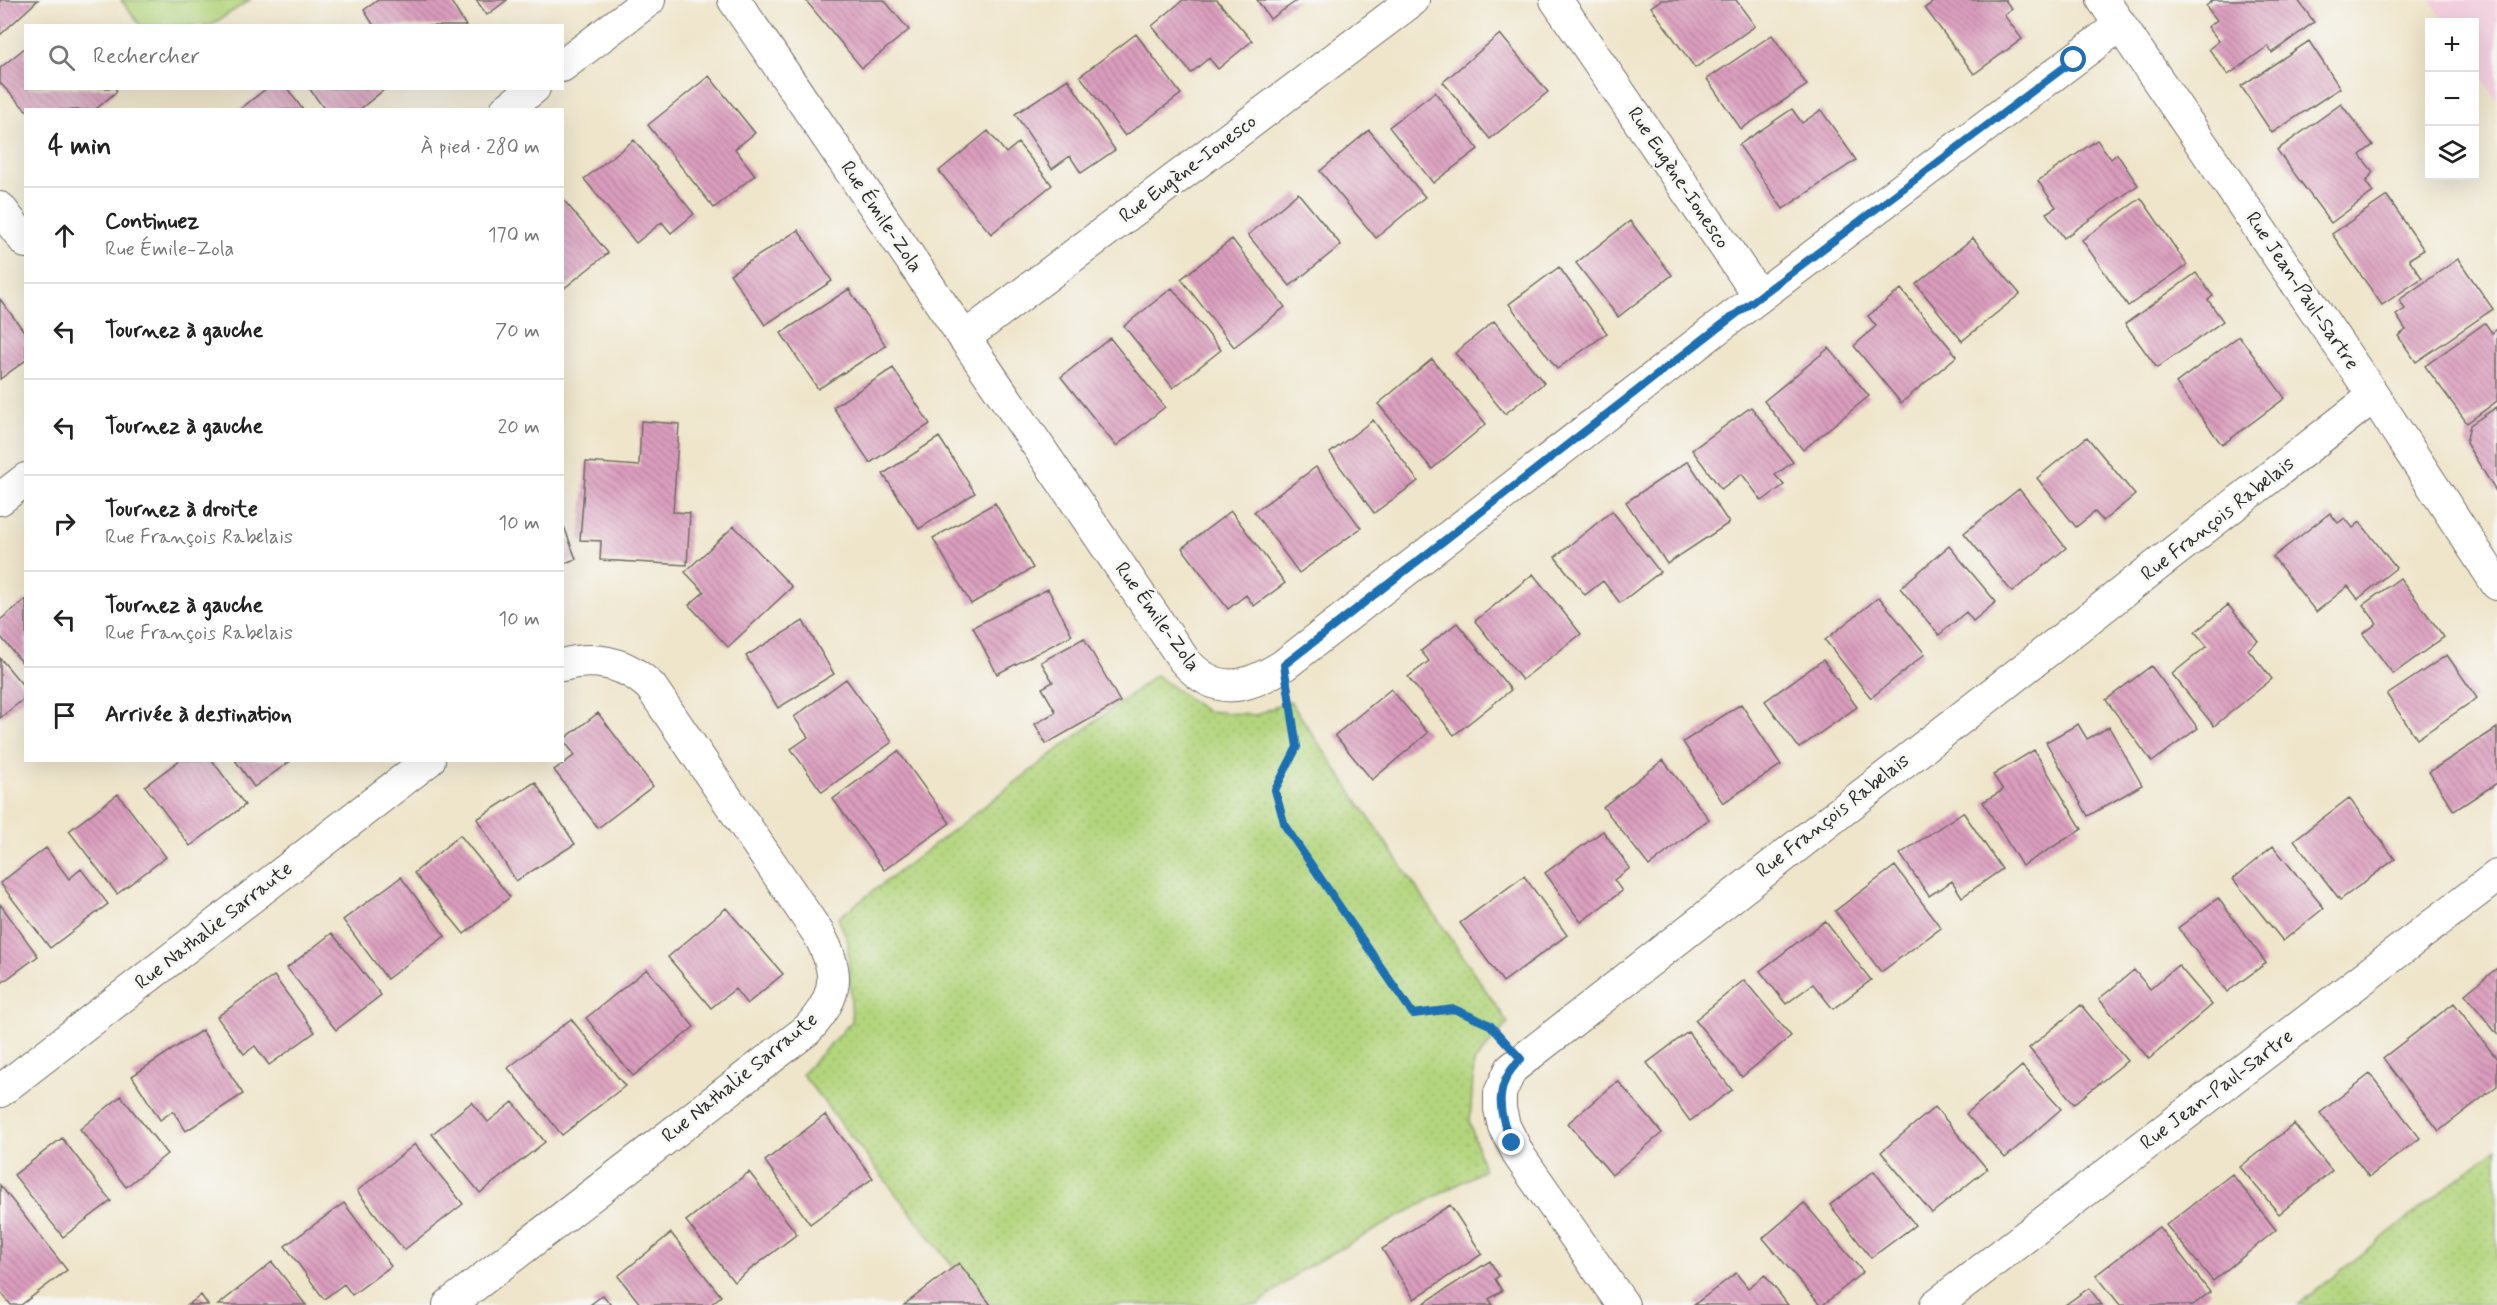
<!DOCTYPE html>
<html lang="fr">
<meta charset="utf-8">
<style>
:root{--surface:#fff;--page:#f6f6f6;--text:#222;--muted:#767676;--line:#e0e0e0}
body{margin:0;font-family:Mynerve,sans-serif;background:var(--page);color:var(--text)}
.controls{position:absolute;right:18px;top:18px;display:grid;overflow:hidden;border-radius:0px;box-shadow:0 6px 24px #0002}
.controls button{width:54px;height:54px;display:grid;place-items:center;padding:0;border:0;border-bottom:2px solid var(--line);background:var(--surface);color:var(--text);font:30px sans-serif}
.stop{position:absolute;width:18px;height:18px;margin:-14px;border:4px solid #1f6fb2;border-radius:50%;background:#fff}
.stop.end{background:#1f6fb2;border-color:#fff;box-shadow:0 2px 6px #0008}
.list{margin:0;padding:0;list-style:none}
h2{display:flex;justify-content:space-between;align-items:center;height:78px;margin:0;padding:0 24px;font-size:26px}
h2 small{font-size:20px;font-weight:400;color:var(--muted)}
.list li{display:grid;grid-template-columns:39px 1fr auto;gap:18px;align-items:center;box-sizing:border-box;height:96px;padding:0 24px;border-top:2px solid var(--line)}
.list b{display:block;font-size:22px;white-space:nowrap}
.list p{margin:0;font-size:20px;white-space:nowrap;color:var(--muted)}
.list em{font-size:20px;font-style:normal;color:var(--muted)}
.icon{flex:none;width:33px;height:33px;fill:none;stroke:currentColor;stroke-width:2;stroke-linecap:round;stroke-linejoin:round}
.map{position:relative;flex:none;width:2497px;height:1305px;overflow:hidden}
.search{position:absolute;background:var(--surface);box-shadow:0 6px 24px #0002;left:24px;top:24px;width:540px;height:66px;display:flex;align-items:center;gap:15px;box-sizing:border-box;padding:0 21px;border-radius:0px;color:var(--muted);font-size:22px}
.panel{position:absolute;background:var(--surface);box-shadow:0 6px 24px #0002;left:24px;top:108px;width:540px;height:654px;border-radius:0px}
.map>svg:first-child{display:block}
.built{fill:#f3cfdf}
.grass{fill:url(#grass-dots);stroke:#6f8054;stroke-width:1.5}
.pitch{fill:#b3d57d;stroke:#6f8054;stroke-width:1.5}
.building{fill:url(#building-back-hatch)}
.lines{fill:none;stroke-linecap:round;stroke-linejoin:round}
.minor-casing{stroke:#706c63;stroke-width:34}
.path{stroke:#706c63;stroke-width:4;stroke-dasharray:1.5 4.5;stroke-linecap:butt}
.minor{stroke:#fff;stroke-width:32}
.route{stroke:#1f6fb2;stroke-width:8}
.labels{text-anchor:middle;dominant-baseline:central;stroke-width:5;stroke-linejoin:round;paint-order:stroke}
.street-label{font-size:20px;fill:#2b2b2b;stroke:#f6f6f2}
</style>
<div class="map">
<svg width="2497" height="1305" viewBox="0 0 2497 1305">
<defs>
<pattern id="grass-dots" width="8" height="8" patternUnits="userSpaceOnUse" patternTransform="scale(1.5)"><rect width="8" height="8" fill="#b3d57d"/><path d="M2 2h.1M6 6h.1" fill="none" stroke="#9ab76c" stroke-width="1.8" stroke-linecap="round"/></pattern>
<pattern id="building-back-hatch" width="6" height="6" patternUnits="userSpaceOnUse" patternTransform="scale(1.5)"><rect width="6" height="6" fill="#db9dbe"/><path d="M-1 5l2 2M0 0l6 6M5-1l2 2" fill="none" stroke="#b2809b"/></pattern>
</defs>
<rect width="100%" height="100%" fill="#f6f6f2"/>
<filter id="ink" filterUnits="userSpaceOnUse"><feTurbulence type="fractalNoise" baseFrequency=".0167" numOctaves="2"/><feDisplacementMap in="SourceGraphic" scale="12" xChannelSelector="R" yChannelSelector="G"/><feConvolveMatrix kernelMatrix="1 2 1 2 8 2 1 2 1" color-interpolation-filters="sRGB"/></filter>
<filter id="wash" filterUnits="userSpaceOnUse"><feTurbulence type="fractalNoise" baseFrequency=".008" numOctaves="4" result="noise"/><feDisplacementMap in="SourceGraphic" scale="24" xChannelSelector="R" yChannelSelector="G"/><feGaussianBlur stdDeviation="1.35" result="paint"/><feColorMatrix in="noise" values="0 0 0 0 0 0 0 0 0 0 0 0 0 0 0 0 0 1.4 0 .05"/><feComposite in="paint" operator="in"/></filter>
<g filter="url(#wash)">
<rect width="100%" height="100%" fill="#efe5cb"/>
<path class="built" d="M2430 0H2497V101L2475 67 2474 22H2445Z"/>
<path class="grass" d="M1156 675 1206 711 1256 715 1290 701 1508 1023 1474 1062 1470 1123 1484 1170 1300 1271 1258 1305H983L802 1074 852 1021 848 941 838 918Z
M2497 1148V1305H2297Z"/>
<path class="pitch" d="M121 0H250L211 25 141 26Z"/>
<g id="blocks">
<path class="building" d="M0 0H38L0 35Z
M378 0H450L466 26H374L364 10Z
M476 0H507L487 15Z
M810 0H884L909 30 862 68 807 2Z
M1183 0H1217L1252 41 1218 69 1209 58 1191 73 1152 26Z
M1257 0H1298L1270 19Z
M1661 0H1736L1755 26 1695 68 1651 7Z
M1936 0H2005L2012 9 2004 15 2022 39 1974 74 1925 8Z
M2213 0H2298L2314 22 2272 53 2268 46 2228 75 2209 49 2219 41 2208 27 2217 20 2206 6Z
M1136 34 1181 94 1125 136 1080 76Z
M1500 34 1548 92 1490 139 1443 82Z
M1772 35 1807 85 1741 129 1707 79Z
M2309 41 2340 88 2272 133 2241 86Z
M26 47V88H115L117 91 95 110H26L0 83V68Z
M709 76 755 133 735 149 755 175 714 208 648 125Z
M1068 79 1115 150 1081 173 1070 156 1052 169 1015 114Z
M267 88H287L303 110H239Z
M309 88H386L359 110H325Z
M1435 92 1478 149 1433 183 1389 127Z
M2341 104 2373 145 2360 155 2373 172 2366 182 2373 192 2331 223 2277 150Z
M1792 109 1802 123 1821 110 1856 160 1783 209 1739 145Z
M1369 130 1425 197 1376 238 1320 171Z
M988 131 1006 153 1018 143 1052 185 991 234 939 171Z
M634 140 694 214 671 233 662 222 636 243 584 179Z
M2097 140 2111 159 2117 154 2138 185 2064 238 2046 213 2056 207 2038 181Z
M1298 193 1341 245 1290 286 1248 235Z
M2387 196 2424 250 2409 259 2422 278 2382 305 2332 234Z
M562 198 608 253 562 290Z
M2141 198 2187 265 2128 306 2082 240Z
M1630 221 1672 275 1618 317 1576 263Z
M798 230 832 281 765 325 730 274Z
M1973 238 2020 294 1962 341 1916 284Z
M1232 239 1285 307 1234 347 1181 279Z
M2458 259 2493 309 2416 362 2398 336 2406 330 2396 315 2405 309 2399 300Z
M1559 267 1607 333 1557 369 1509 304Z
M2196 273 2213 296 2208 300 2223 321 2157 368 2125 324Z
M1172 288 1221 350 1173 388 1124 326Z
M849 289 886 346 818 389 781 333Z
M1901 289 1957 356 1901 403 1854 346 1876 326 1868 316Z
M0 299 26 334V360L0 379Z
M1494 321 1544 383 1505 414 1455 353Z
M2485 323 2492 333 2497 329V401L2467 423 2425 366Z
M2239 336 2285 398 2222 445 2176 383Z
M1110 338 1165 407 1116 446 1061 377Z
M1829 348 1869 396 1803 450 1764 401Z
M1432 359 1486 424 1432 469 1378 404Z
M893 368 930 424 870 463 833 407Z
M1751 407 1793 462 1775 475 1784 485 1762 501 1742 474 1721 489 1692 450Z
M2497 407V493L2466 443 2470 425Z
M1373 420 1418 481 1374 513 1330 453Z
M641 421 679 424 673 512 690 513 687 565 600 560 601 541 580 540 586 462 639 466Z
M939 437 975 493 919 529 883 474Z
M2087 437 2135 495 2103 521 2095 512 2076 527 2037 478Z
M1688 461 1729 523 1667 564 1626 502Z
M1316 467 1361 528 1299 573 1254 512Z
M2019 489 2066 548 2012 592 1964 533Z
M995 503 1033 568 971 604 933 538Z
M1231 511 1285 583 1254 606 1246 595 1228 609 1182 548Z
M1612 511 1660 572 1620 603 1603 581 1585 595 1555 557Z
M2330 513 2338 523 2345 518 2353 528 2360 522 2396 568 2358 599 2348 586 2316 612 2273 557Z
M562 521 576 559 562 564Z
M734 526 792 587 728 647 689 605 704 592 685 572Z
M1949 546 1996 602 1973 621 1966 612 1939 635 1900 588Z
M1533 574 1581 634 1522 680 1475 621Z
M2400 578 2444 637 2393 674 2363 634 2377 623 2363 605Z
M1048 589 1072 635 997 674 973 627Z
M1879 597 1925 654 1871 698 1825 640Z
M26 599V667L0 636V620Z
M2228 605 2258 641 2248 649 2272 679 2214 726 2172 674 2207 646 2195 632Z
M803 621 834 674 778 708 746 656Z
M1457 623 1511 690 1454 735 1408 677 1429 661 1421 651Z
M1084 638 1120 702 1046 744 1035 724 1056 712 1042 688 1053 682 1041 662Z
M2447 655 2477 698 2417 739 2387 695Z
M0 658 26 689V697L0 718Z
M1823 660 1857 707 1799 748 1765 701Z
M2151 666 2198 728 2152 762 2106 700Z
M846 679 892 742 822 792 791 749 808 737 794 717Z
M1391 689 1428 733 1372 780 1335 735Z
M1741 704 1781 765 1723 803 1683 742Z
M598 713 653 786 598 828 554 770 575 755 563 740Z
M2078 724 2087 739 2109 727 2142 785 2088 816 2046 742Z
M2497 728V783L2454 811 2429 772Z
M2034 750 2082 829 2022 866 1983 802 2003 790 1993 775Z
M898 751 950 823 884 870 833 799Z
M180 760H212L245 805 190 846 145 786Z
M235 760H292L254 787Z
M1663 760 1709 819 1649 866 1603 807Z
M535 782 575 844 516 881 477 819Z
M118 794 166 857 117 894 69 831Z
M2349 798 2395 859 2340 900 2294 840Z
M1963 812 2002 869 1962 897 1952 881 1929 896 1900 854Z
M1603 831 1630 868 1614 880 1622 891 1581 922 1545 873Z
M460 835 510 897 464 934 414 873Z
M2273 846 2324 908 2283 941 2233 879Z
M46 848 69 879 81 869 108 904 50 948 0 883Z
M1895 866 1941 928 1881 972 1835 911Z
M1524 876 1567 935 1503 982 1460 923Z
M401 877 445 936 387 979 343 920Z
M2218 898 2266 963 2227 992 2178 928Z
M0 904 38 956 0 984Z
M726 908 783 974 747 1004 735 989 711 1008 668 957Z
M1825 921 1871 980 1833 1009 1813 984 1786 1004 1760 971Z
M332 933 381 995 336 1030 287 968Z
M2178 965 2212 1005 2149 1059 2099 999 2134 970 2150 989Z
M2497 968V1034L2465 994Z
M647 969 694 1027 633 1076 586 1018Z
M274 976 315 1032 269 1065 255 1046 244 1054 217 1017Z
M1744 980 1791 1036 1742 1077 1695 1020Z
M2454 1003 2497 1059V1086L2439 1131 2383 1058Z
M2081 1005 2127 1061 2074 1104 2029 1048Z
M571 1019 625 1086 562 1135 508 1068Z
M202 1030 243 1094 186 1131 173 1111 160 1120 132 1076Z
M1688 1032 1732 1090 1690 1121 1647 1063Z
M2022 1066 2061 1109 2005 1158 1966 1114Z
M2370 1074 2420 1138 2369 1177 2320 1113Z
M1618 1081 1662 1133 1612 1175 1568 1123Z
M121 1096 167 1154 126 1187 80 1129Z
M472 1102 488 1122 513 1102 545 1142 480 1193 432 1134Z
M1935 1107 1987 1169 1932 1213 1881 1152Z
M825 1115 873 1178 810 1224 765 1161Z
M2294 1124 2332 1171 2279 1214 2240 1167Z
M62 1138 111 1201 63 1237 14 1175Z
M415 1144 463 1204 404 1250 357 1191Z
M1874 1171 1915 1225 1871 1258 1830 1205Z
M749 1172 797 1234 734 1282 686 1221Z
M2232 1174 2276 1230 2213 1281 2166 1225Z
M0 1185 67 1270 21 1305H11L0 1291Z
M344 1203 391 1266 352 1295 344 1284 324 1299 285 1246Z
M1804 1203 1863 1272 1823 1305H1820L1763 1238Z
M1450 1205 1482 1254 1414 1299 1382 1249Z
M2159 1227 2210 1292 2193 1305H2120L2096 1275Z
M671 1233 721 1296 710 1305H641L618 1276Z
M1490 1261 1499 1276 1495 1279 1502 1291 1489 1299 1493 1305H1421Z
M272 1262 306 1305H218Z
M959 1263 991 1305H904Z
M1736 1273 1748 1288 1765 1275 1788 1305H1694Z
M2089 1288 2102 1305H2065Z
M201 1295 208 1305H188Z
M603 1295 611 1305H590Z"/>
</g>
</g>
<g filter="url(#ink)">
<use href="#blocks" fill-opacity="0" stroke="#706c63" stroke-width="1.5"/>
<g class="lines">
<g class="minor-casing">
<path id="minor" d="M734 0 1184 660C1216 697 1246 689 1284 665L1715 330 2120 25
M1556 0 1759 296
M2103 0 2374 396 2497 584
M562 66 649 0
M506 110 534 88
M0 208 26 242
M964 338 1413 0
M0 499 26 479
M0 1091 429 760
M449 1305 807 1030C838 997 841 973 818 933L651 687C626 663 596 656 562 665
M1623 1305 1520 1157 1504 1126 1500 1109V1093L1511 1069 2374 396
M1936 1305 2497 876"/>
</g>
<path class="path" d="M1291 704 1297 747 1275 790 1285 826 1413 1014C1446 1010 1472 1007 1498 1033"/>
<use href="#minor" class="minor"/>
</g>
</g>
<g class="lines" filter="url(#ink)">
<path class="route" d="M1512 1143C1497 1112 1494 1084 1521 1059L1490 1025 1454 1009 1413 1014 1285 826 1275 790 1297 747 1284 665 1715 330 2074 60"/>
</g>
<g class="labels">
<g class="street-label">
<text transform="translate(1188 169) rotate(-37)">Rue Eugène-Ionesco</text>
<text transform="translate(1678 178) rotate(56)">Rue Eugène-Ionesco</text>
<text transform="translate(881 217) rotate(56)">Rue Émile-Zola</text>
<text transform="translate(2302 291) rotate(56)">Rue Jean-Paul-Sartre</text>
<text transform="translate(2218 519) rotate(-38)">Rue François Rabelais</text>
<text transform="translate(1157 617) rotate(54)">Rue Émile-Zola</text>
<text transform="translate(1833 816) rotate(-38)">Rue François Rabelais</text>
<text transform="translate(214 926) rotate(-38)">Rue Nathalie Sarraute</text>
<text transform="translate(740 1078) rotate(-39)">Rue Nathalie Sarraute</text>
<text transform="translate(2217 1090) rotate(-37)">Rue Jean-Paul-Sartre</text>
</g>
</g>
</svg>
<div class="controls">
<button>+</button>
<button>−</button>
<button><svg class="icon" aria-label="layers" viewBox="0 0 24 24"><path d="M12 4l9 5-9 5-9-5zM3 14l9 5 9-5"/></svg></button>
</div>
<div class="stop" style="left:2074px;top:60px"></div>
<div class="stop end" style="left:1512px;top:1143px"></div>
<div class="search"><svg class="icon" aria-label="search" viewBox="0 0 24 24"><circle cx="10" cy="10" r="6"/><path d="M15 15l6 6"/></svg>Rechercher</div>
<section class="panel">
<h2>4 min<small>À pied · 280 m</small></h2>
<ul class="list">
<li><svg class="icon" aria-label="ahead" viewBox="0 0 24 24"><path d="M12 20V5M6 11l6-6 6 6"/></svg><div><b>Continuez</b><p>Rue Émile-Zola</p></div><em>170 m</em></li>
<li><svg class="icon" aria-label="left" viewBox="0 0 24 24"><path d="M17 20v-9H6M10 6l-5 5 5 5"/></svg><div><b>Tournez à gauche</b></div><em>70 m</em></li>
<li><svg class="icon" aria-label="left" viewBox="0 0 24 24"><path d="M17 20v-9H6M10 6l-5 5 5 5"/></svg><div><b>Tournez à gauche</b></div><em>20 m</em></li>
<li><svg class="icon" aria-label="right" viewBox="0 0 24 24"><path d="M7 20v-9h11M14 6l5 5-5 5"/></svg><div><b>Tournez à droite</b><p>Rue François Rabelais</p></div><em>10 m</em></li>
<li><svg class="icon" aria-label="left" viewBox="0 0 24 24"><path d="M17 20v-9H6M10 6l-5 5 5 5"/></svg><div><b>Tournez à gauche</b><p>Rue François Rabelais</p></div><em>10 m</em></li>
<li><svg class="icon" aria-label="arrive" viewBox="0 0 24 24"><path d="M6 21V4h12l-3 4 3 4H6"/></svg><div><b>Arrivée à destination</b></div></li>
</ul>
</section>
</div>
